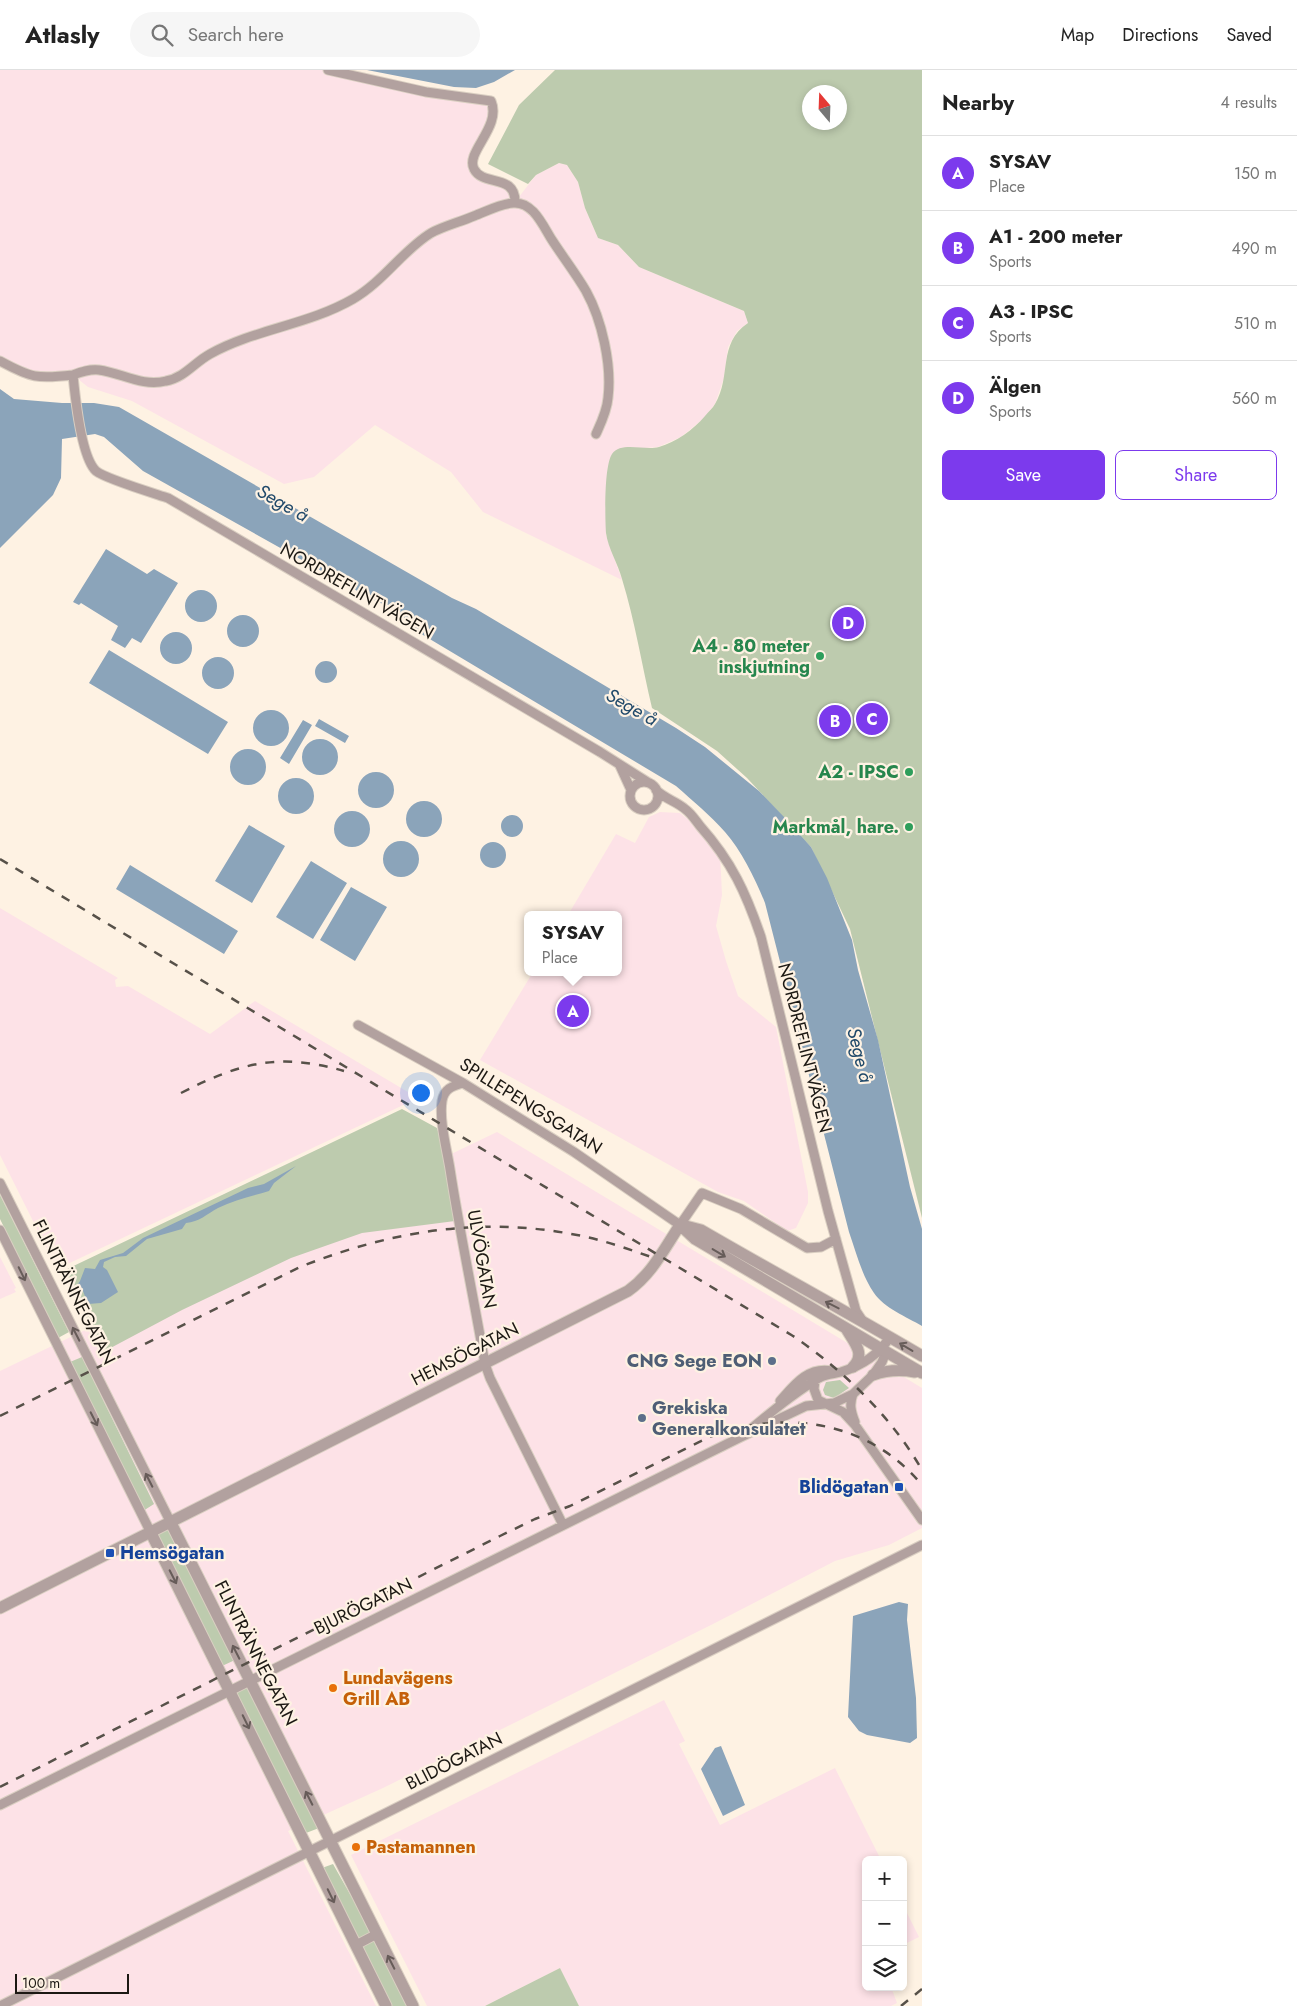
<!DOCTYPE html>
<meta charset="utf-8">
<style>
:root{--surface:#fff;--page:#f6f6f6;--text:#222;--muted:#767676;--line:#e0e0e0;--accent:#7c3aed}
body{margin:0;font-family:Jost,sans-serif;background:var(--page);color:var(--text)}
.controls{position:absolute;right:15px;bottom:15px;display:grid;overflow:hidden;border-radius:8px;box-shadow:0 2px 8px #0003}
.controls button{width:45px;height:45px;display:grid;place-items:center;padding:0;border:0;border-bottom:1px solid var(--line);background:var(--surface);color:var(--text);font:25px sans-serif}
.compass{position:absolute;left:802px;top:15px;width:45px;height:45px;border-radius:50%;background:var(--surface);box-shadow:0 2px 8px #0003;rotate:341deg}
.scale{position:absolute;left:15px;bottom:12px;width:114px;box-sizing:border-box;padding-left:5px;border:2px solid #1c1813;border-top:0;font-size:14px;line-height:18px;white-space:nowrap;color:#1c1813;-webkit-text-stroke:4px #fef2e3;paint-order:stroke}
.you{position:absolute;left:420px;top:1022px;width:18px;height:18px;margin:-12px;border:4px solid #fff;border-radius:50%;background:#1a73e8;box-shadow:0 0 0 8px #1a73e833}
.badge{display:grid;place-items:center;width:32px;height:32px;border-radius:50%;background:var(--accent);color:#fff;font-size:16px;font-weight:700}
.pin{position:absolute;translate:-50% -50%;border:2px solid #fff;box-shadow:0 1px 5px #0006}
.popup{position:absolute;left:524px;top:841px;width:98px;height:65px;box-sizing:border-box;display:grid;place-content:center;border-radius:8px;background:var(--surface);filter:drop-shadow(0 1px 4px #0005);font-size:16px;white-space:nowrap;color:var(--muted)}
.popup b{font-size:19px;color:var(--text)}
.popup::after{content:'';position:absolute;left:50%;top:100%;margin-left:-10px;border:10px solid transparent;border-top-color:var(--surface)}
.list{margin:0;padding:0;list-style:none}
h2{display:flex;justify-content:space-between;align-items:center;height:65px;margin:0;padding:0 20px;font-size:21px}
h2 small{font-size:16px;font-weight:400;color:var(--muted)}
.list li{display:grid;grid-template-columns:32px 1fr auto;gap:15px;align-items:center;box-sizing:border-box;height:75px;padding:0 20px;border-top:1px solid var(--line)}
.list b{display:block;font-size:19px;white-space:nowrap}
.list p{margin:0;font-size:16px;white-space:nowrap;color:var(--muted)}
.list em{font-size:16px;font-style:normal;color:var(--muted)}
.actions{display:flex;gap:10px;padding:15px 20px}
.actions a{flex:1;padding:11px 0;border:1px solid var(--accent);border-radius:8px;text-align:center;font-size:18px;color:var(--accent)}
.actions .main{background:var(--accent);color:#fff}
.icon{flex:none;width:28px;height:28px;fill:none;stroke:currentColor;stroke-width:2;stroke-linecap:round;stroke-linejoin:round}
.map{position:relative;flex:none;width:922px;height:1936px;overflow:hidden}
header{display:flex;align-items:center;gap:30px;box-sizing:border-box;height:70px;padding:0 25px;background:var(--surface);border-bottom:1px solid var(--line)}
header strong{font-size:24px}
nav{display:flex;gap:28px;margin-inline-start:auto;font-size:18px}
.search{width:350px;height:45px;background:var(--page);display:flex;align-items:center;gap:12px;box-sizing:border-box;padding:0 18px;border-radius:28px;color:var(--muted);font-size:19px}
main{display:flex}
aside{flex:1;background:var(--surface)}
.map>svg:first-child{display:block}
.industrial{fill:#fde2e7}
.green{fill:#bdcbae;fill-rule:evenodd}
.water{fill:#8ba4ba}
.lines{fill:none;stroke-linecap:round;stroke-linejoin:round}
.minor-casing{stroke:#dacfc2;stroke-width:11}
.tertiary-casing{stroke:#dacfc2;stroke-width:13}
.minor{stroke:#b2a19f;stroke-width:9}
.tertiary{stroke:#b2a19f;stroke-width:11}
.rail{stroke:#575149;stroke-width:2.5;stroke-dasharray:9 9;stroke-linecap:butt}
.oneway{stroke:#675c59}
.leisure-dot{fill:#2e9e5b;stroke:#fef2e3;stroke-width:2}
.service-dot{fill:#5c6f8a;stroke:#fef2e3;stroke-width:2}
.transit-dot{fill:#1a4fb4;stroke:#fef2e3;stroke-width:2}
.food-dot{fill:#e8710a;stroke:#fef2e3;stroke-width:2}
.labels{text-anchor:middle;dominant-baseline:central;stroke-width:4.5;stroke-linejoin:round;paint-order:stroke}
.street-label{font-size:18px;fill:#1c1813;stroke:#fef2e3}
.leisure-label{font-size:18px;font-weight:bold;fill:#27864d;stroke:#fef2e3;text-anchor:end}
.service-label{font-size:18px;font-weight:bold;fill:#4e5e75;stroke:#fef2e3;text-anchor:end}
.transit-label{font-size:18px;font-weight:bold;fill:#164399;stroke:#fef2e3;text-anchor:end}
.food-label{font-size:18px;font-weight:bold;fill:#c56008;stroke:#fef2e3;text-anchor:start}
.water-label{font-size:19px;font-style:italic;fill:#20496a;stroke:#fef2e3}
</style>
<header>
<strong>Atlasly</strong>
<div class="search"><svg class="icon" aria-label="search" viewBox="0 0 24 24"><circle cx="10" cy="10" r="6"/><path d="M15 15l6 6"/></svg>Search here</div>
<nav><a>Map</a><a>Directions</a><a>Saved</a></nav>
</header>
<main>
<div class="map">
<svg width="922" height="1936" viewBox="0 0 922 1936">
<rect width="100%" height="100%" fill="#fef2e3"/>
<path class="industrial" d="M0 0H328L482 29 495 40 473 98 501 112 515 132 536 105 559 93 567 95 578 112 585 138 598 168 618 175 639 197 744 241 748 253 737 261 728 277 724 308 715 334 703 349 681 367 658 377 645 378 608 396 606 465 622 510 483 442 451 402 375 355 314 407 284 414 132 331 88 317 73 305 37 308 0 291Z
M660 742 680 743 702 760 720 782 722 825 716 856 726 891 738 926 776 957 808 1122V1133L796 1158 787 1161 744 1131 718 1122 480 990 533 902H618V845H568L616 764 635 773 649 747Z
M0 838 118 908 115 910 116 917 128 916 210 964 255 931 418 1028 57 1199 0 1085Z
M497 1062 922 1318V1458L889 1475 835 1491 713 1554 383 1718 288 1761 376 1936H0V1301Z
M0 1187 16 1218 14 1219 16 1222 0 1229Z
M664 1630 685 1671 679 1674 720 1755 835 1698 881 1790H866V1917H891L897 1933 891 1936H579L560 1898 485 1936H427L351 1785Z
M903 1835 919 1867 903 1875Z"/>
<path class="green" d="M555 0H922V1148L850 859 811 777 747 708 717 681 652 638C642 596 635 551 622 509 618 494 608 478 606 463 605 447 604 396 612 384 621 371 645 381 659 377 676 372 693 360 705 346 708 342 713 338 715 334 732 306 717 274 748 253L744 241 639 197 618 175 598 168 585 138 578 112 567 95 559 93 536 105 528 114 488 94 519 35ZM809 22H839V52H809Z
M402 1039 437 1058 445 1084 455 1151 362 1163 291 1188 182 1240 103 1282 63 1201Z
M0 1125 69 1262 58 1268 0 1149Z
M82 1287 154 1434 143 1441 70 1292Z
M840 1310 849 1318 834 1328 825 1325 823 1320 826 1312Z
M168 1459 235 1590 222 1596 156 1465Z
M248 1615 319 1758 306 1763 234 1622Z
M333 1794 372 1863 358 1870 322 1798Z
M375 1870 408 1936H391L361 1877Z
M560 1898 579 1936H485Z"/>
<path class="water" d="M367 0H515L494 12 476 18 454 17Z
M0 319 14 329 62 333H94L119 337 452 528 476 539 676 658 705 677 759 721 784 747 811 777 827 808 852 870 858 900 878 970 910 1117 922 1159V1256C907 1247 884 1238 874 1223 862 1206 856 1182 849 1162L765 833C756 810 741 780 725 762 710 745 693 731 676 716L418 562 393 537 377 532 143 401 104 367 95 364 62 369 61 408 53 425 0 478Z
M106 479 147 504 154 499 178 513 141 573 132 568 125 578 111 570 118 556 81 533 79 535 73 532Z
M185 536a16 16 0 1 1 32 0a16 16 0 1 1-32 0Z
M227 561a16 16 0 1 1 32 0a16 16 0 1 1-32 0Z
M160 578a16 16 0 1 1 32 0a16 16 0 1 1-32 0Z
M109 580 228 652 208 684 89 613Z
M202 603a16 16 0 1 1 32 0a16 16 0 1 1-32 0Z
M315 602a11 11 0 1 1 22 0a11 11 0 1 1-22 0Z
M253 658a18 18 0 1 1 36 0a18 18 0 1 1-36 0Z
M319 649 349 666 345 673 315 656Z
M303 650 312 655 289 694 280 688Z
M302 687a18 18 0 1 1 36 0a18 18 0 1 1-36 0Z
M230 697a18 18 0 1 1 36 0a18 18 0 1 1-36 0Z
M358 720a18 18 0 1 1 36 0a18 18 0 1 1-36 0Z
M278 726a18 18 0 1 1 36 0a18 18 0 1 1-36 0Z
M406 749a18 18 0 1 1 36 0a18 18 0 1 1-36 0Z
M334 759a18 18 0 1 1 36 0a18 18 0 1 1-36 0Z
M501 756a11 11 0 1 1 22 0a11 11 0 1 1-22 0Z
M249 755 285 776 252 833 215 811Z
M383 789a18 18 0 1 1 36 0a18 18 0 1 1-36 0Z
M480 785a13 13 0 1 1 26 0a13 13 0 1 1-26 0Z
M311 791 347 813 313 869 276 847Z
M130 795 238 861 224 884 116 819Z
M351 817 387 837 355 891 320 870Z
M296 1096 274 1113 269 1121C252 1126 234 1130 218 1138 207 1144 199 1152 186 1153L182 1159 147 1169 126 1186 115 1187 104 1192 103 1197 107 1200 118 1222 101 1233 88 1234 83 1221 77 1215 80 1211 85 1198 95 1199 100 1190 123 1183 143 1168 248 1118 264 1114Z
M899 1532 908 1534 907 1550 916 1628 917 1668 910 1673 867 1665 859 1661 848 1647 853 1546Z
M721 1676 745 1735 723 1746 701 1699 715 1678Z"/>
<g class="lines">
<g class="minor-casing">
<path id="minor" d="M328 0 426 22 491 31C502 57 465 82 474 99 483 117 516 103 515 133
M0 291C31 308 37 309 73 305
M596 364C601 353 607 341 608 328 612 295 602 250 586 221 576 204 563 187 552 170 543 156 533 131 513 133 500 134 487 141 474 146 460 152 444 156 431 163 403 180 383 212 353 229 308 255 255 259 210 284 195 292 184 308 166 311 142 317 122 303 99 300 89 299 81 302 73 305 75 326 81 387 96 401 106 409 153 423 168 428L600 682 649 713
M620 696 631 720
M630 726a14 14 0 1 1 28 0a14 14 0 1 1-28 0Z
M656 720C665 729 676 731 685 739 691 743 696 751 700 756 732 792 746 823 761 867L828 1141 856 1241 862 1250
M358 955 463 1013 574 1082 680 1155 702 1123 741 1139 807 1178 821 1177 836 1169
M463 1013C452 1016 444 1019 442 1031 439 1051 447 1080 450 1099 460 1164 474 1229 485 1294L490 1308 563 1455
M0 1113 171 1453
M0 1160 151 1463
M815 1311 814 1319 818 1330 843 1342 855 1355 922 1450
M853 1324C849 1334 851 1342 855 1352
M780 1331C794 1315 808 1296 832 1301
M751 1359C772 1341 796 1322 819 1308 826 1304 833 1304 841 1302 861 1296 879 1284 890 1267
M0 1735 741 1367 806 1336 834 1333 853 1324 873 1305 882 1292 884 1287 882 1279
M356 1875 377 1864
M0 1936 922 1475"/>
</g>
<g class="tertiary-casing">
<path id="tertiary" d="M680 1155 695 1169 922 1303
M682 1155 701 1160C775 1203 849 1243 922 1286
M847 1260C854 1272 866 1284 853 1297
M873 1305C887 1300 899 1299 915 1302
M171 1453 413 1936
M151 1463 386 1936
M0 1538 628 1221C652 1204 664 1179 680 1155"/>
</g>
<use href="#minor" class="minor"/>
<use href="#tertiary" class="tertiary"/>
<path class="rail" d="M0 789 793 1266C844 1301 891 1346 922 1400
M181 1023C240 993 278 982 344 1001
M0 1346 300 1197C391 1161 480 1146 577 1165 604 1170 631 1180 657 1189
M0 1717 500 1466 535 1449 570 1436 707 1368C783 1338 868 1350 922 1415
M901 1936 922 1919"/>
</g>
<defs><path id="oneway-shaft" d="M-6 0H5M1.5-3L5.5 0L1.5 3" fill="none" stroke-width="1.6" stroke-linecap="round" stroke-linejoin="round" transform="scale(1.25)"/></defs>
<g class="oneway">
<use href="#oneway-shaft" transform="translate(719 1183) rotate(31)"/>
<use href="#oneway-shaft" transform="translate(22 1204) rotate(64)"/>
<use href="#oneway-shaft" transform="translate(832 1235) rotate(-153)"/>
<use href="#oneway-shaft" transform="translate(76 1264) rotate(-117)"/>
<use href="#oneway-shaft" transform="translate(906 1277) rotate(-149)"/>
<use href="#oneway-shaft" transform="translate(94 1349) rotate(63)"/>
<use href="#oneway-shaft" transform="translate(149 1410) rotate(-117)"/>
<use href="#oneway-shaft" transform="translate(173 1507) rotate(63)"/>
<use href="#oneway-shaft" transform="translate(236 1582) rotate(-117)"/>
<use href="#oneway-shaft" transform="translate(246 1652) rotate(64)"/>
<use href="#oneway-shaft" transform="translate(309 1728) rotate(-117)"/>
<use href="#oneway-shaft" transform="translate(331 1826) rotate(64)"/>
<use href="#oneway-shaft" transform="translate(391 1892) rotate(-117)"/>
</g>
<g class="leisure-dot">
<circle cx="820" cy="586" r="5"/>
<circle cx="909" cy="702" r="5"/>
<circle cx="909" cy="757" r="5"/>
</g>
<g class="service-dot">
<circle cx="772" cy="1291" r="5"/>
<circle cx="642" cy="1348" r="5"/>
</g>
<g class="transit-dot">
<rect x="894" y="1412" width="10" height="10" rx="2.5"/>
<rect x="105" y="1478" width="10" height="10" rx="2.5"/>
</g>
<g class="food-dot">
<circle cx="333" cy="1618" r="5"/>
<circle cx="356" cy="1777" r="5"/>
</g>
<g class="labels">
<g class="street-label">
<text transform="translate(357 521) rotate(30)">NORDREFLINTVÄGEN</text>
<text transform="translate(805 978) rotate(76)">NORDREFLINTVÄGEN</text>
<text transform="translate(531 1036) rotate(32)">SPILLEPENGSGATAN</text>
<text transform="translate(482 1189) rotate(80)">ULVÖGATAN</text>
<text transform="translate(74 1222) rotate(63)">FLINTRÄNNEGATAN</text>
<text transform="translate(465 1284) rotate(-27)">HEMSÖGATAN</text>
<text transform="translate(363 1536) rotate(-26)">BJURÖGATAN</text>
<text transform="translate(256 1583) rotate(63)">FLINTRÄNNEGATAN</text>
<text transform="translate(454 1691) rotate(-27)">BLIDÖGATAN</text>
</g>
<g class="leisure-label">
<text x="810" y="576">A4 - 80 meter<tspan x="810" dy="21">inskjutning</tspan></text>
<text x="899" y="702">A2 - IPSC</text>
<text x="899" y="757">Markmål, hare.</text>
</g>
<g class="service-label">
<text x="762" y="1291">CNG Sege EON</text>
<text x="652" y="1338" text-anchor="start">Grekiska<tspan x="652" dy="21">Generalkonsulatet</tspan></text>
</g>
<g class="transit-label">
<text x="889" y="1417">Blidögatan</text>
<text x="120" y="1483" text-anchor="start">Hemsögatan</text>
</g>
<g class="food-label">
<text x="343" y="1608">Lundavägens<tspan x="343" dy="21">Grill AB</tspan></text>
<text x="366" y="1777">Pastamannen</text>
</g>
<g class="water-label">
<text transform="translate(283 433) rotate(30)">Sege å</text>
<text transform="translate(632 637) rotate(30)">Sege å</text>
<text transform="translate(860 985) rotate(76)">Sege å</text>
</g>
</g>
</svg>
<div class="controls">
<button>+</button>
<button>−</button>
<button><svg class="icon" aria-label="layers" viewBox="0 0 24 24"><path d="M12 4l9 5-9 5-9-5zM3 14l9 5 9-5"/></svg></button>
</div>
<svg class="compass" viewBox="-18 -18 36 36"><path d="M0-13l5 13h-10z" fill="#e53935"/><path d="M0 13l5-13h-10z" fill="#767676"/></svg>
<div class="scale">100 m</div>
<div class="you"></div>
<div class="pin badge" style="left:573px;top:941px">A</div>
<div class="popup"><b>SYSAV</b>Place</div>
<div class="pin badge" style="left:835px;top:651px">B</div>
<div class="pin badge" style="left:872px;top:649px">C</div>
<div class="pin badge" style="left:848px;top:553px">D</div>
</div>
<aside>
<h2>Nearby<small>4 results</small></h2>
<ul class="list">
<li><span class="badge">A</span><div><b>SYSAV</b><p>Place</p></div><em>150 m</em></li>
<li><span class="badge">B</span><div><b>A1 - 200 meter</b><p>Sports</p></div><em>490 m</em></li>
<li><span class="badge">C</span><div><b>A3 - IPSC</b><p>Sports</p></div><em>510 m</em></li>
<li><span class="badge">D</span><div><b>Älgen</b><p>Sports</p></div><em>560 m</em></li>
</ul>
<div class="actions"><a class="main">Save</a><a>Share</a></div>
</aside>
</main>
